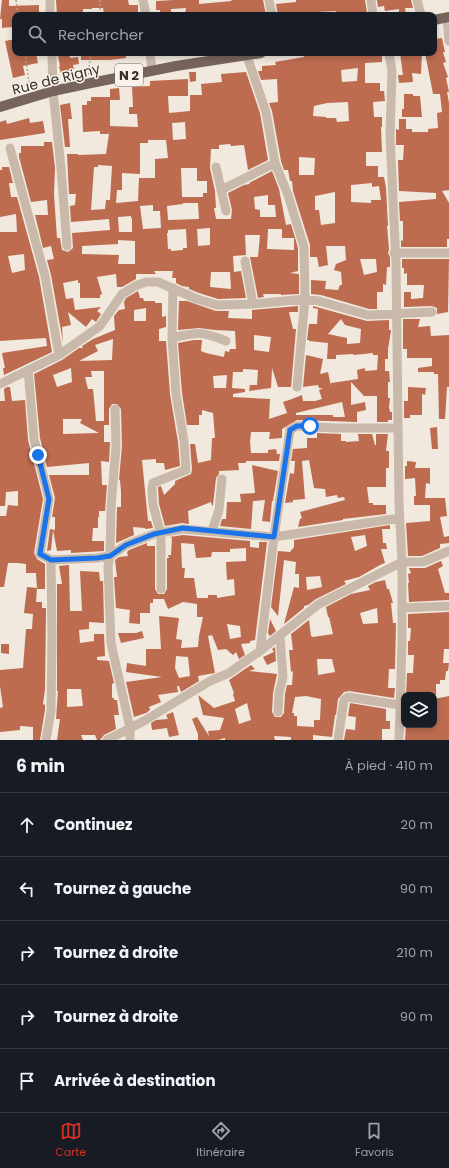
<!DOCTYPE html>
<html lang="fr">
<meta charset="utf-8">
<style>
:root{--surface:#171b24;--page:#242831;--text:#f1f3f6;--muted:#9ea1a6;--line:#363941;--accent:#d93025}
body{margin:0;font-family:Poppins,sans-serif;background:var(--page);color:var(--text)}
.controls{position:absolute;right:12px;bottom:12px;display:grid;overflow:hidden;border-radius:8px;box-shadow:0 2px 6px #0003}
.controls button{width:36px;height:36px;display:grid;place-items:center;padding:0;border:0;border-bottom:1px solid var(--line);background:var(--surface);color:var(--text);font:20px sans-serif}
.stop{position:absolute;width:12px;height:12px;margin:-9px;border:3px solid #1a73e8;border-radius:50%;background:#fff}
.stop.end{background:#1a73e8;border-color:#fff;box-shadow:0 1px 4px #0008}
.list{margin:0;padding:0;list-style:none}
h2{display:flex;justify-content:space-between;align-items:center;height:52px;margin:0;padding:0 16px;font-size:17px}
h2 small{font-size:13px;font-weight:400;color:var(--muted)}
.list li{display:grid;grid-template-columns:26px 1fr auto;gap:12px;align-items:center;box-sizing:border-box;height:64px;padding:0 16px;border-top:1px solid var(--line)}
.list b{display:block;font-size:15px;white-space:nowrap}
.list em{font-size:13px;font-style:normal;color:var(--muted)}
.icon{flex:none;width:22px;height:22px;fill:none;stroke:currentColor;stroke-width:2;stroke-linecap:round;stroke-linejoin:round}
.map{position:relative;flex:none;width:449px;height:740px;overflow:hidden}
.search{position:absolute;background:var(--surface);box-shadow:0 2px 6px #0003;left:12px;right:12px;top:12px;height:44px;display:flex;align-items:center;gap:10px;box-sizing:border-box;padding:0 14px;border-radius:8px;color:var(--muted);font-size:15px}
.sheet{height:372px;background:var(--surface)}
nav{display:flex;justify-content:space-around;align-items:center;box-sizing:border-box;height:56px;border-top:1px solid var(--line);background:var(--surface);font-size:11px;color:var(--muted)}
nav a{display:grid;justify-items:center;gap:2px}
nav .on{color:var(--accent)}
.map>svg:first-child{display:block}
.building{fill:#bd6c50;fill-rule:evenodd}
.lines{fill:none;stroke-linecap:round;stroke-linejoin:round}
.path{stroke:#b4a395;stroke-width:1.5;stroke-dasharray:2 2;stroke-linecap:butt}
.minor{stroke:#c8b9ab;stroke-width:9}
.major{stroke:#77655c;stroke-width:10}
.route{stroke:#1a73e8;stroke-width:5}
.labels{text-anchor:middle;dominant-baseline:central;stroke-width:3;stroke-linejoin:round;paint-order:stroke}
.shield{fill:#f9f2eb;stroke:#716964;stroke-width:1}
.shield-label{font-size:13px;font-weight:bold;fill:#372e2a}
.street-label{font-size:14px;fill:#372e2a;stroke:#f9f2eb}
</style>
<div class="map">
<svg width="449" height="740" viewBox="0 0 449 740">
<rect width="100%" height="100%" fill="#f1e8de"/>
<path class="building" d="M2 0H9V6L39 5V15H13L12 27 2 28V19H0Z
M56 0H128L129 5H138V15H104L103 8H92V9H83V12H70V15H57Z
M174 0H199V4L232 1 231 0H263L266 15H185L186 8 171 9V15H160V10H156V1Z
M296 0H365L367 13 357 14 356 12 336 13V11L316 12 307 14V15H278L276 4 296 2Z
M377 0H411L413 8H405L406 15H399V9L385 11 384 6 378 7Z
M442 38 445 52H443L446 62 443 63 448 77 446 78 449 92H447L449 103V190L442 191 449 203V239H447V247H401V240L403 241V221H400L399 202 436 199V193L399 191 398 160H403L404 145H396V129L399 130V119H406V129H412V132H428V129L438 128 437 113 442 112 440 94H433L425 53H434V39Z
M15 39V53H36L38 63 23 66 25 75 13 78 5 41Z
M69 53 70 58 78 57 79 64 73 65 74 69 61 73 59 67 60 66 58 56Z
M81 53H126V58L110 60H81Z
M317 53H382V62L365 63V83H380V91H384L385 101 373 102 374 117H382V127H381L382 152H366V166H378V177H384L386 188 388 226H387L389 249 388 253 390 257V267H387L386 285 383 284V292H377V309H369L321 295 311 294V280L326 281 325 289 338 290 340 285H342L341 272 334 270 336 264 346 260 345 246H326L328 265 319 267 317 257H310V245L293 191 292 181H290L288 170H284L281 161 272 111 269 103 278 102 277 79 261 80 258 71H262V66L276 65 275 62 304 57 303 55ZM358 68 357 81 342 82 341 70ZM348 102 349 121 337 122 336 118H326V117L313 116 314 106 327 103ZM299 157 315 158 314 175H299ZM372 183V187L379 186 381 200H371V203L351 202V185ZM335 192V223L321 225 319 210H315V196ZM360 259H376L377 272 364 275Z
M400 53H422L421 74 412 73 413 82 399 83 398 75H403Z
M189 72H196V81L190 82Z
M246 72 260 113 268 160 248 170 244 145 231 146 230 144 219 145V149H211L210 168 215 191 216 208H214L216 219H231L232 210 228 193 244 185 250 184 249 183 272 171 279 189 286 225 291 224 298 248V271L290 273 299 274V294L281 295V294H263L264 297 258 298 250 257H258L260 235H245L246 255 233 256 234 272 241 271 246 298 218 299 199 293 189 289V287L182 286 176 283V278H172L173 271H154L156 274H136V279L122 287H117L116 274 97 277 102 294 100 295V298H80V283H78V280L63 283 66 299 73 298 75 310 101 307 97 311 101 314 96 322 92 319 86 327 68 312 71 325 62 327 63 342 51 275 47 260 54 259 51 246 43 248 35 215H48L47 200 31 202 19 157V153H21V146H44V142H52L55 168 54 195 57 238H60L62 250 68 252 73 248 72 233 110 230 109 219 71 222 70 206 75 205 76 194H69L67 154H78V155L106 154 109 134H100V131L83 132 82 105H87V101H91V97H110V89L119 88 120 100H110V126L138 127 137 114H129V107H133L132 87 150 86V81L188 79V96H168L169 113 190 111V95H202L201 84 222 82 221 74ZM185 122 186 139 173 140 172 123ZM148 140H166L168 158 155 159V178H139L138 201 116 203 117 190H122V173L140 174V143H148ZM98 165 112 166 110 200H106L105 209 91 210 94 167H98ZM181 168H197V181H207V193H203V197H182ZM268 195V205H275L276 217H260V210L255 209 254 197ZM183 203H198L199 219 168 220 167 206 183 204ZM153 205V211H160L161 228 143 229 140 206ZM131 216V218H132V232H119L118 217ZM210 228V245L198 246 197 229ZM186 229 187 248H183V250L171 251V249H168L167 233H168V230ZM268 229H282V238H294V250L267 249ZM118 240 135 241V264H118L119 255 82 254V246L118 244ZM211 272H232H230L231 289 210 287Z
M404 94H413V96H420L422 117H402V109H404Z
M70 103 72 119H68L70 147H65L60 105Z
M29 118 30 123 43 121 45 133 0 140V122L6 120 7 124Z
M2 167H9L13 183H9L11 197H17L39 277 52 352 4 375 3 368H5L2 353 47 346 46 338 0 341V232H17L16 214 0 217V170H2ZM24 254 25 270 12 273 8 256Z
M402 259H449L448 312 437 314V308L432 306 404 307V292H411V299L423 298 424 285H407V273L404 274V268H402Z
M138 291 140 298H143L144 301H155V303H162V317L166 316V327L159 329V341H166L170 394 178 442 180 466 165 470 164 463H156V459L142 460 148 521H151L153 528 145 529V528L133 527 134 535 116 543 117 509V507H121V491L120 480H119L122 446 121 409 117 404H112L109 409V425H104V371H91L92 377H85L88 389H93L96 421H104V442H110L109 462 101 461 102 485H107L105 511H99V517H98V528H93L92 541H104V551L71 553V550L57 551 53 530 51 550 47 551 50 529 55 530V517H52L55 498 49 475H89V463L47 467 40 438 34 374 62 360 79 348H83L82 346 93 339 115 330 114 316 119 310 125 309 124 302 126 298ZM146 308V321H134V310ZM113 339 112 360 79 361 98 351 95 345ZM71 368 72 382 57 387 53 375ZM63 419H82L80 423 99 433 63 434Z
M179 301H187L216 311H229L228 318 252 319V310L298 306V312H289L293 329H296L291 387H278L272 368 271 388 249 391 250 385H257L258 370 243 369V372H233L232 388 245 389V392L233 394V397L270 399 269 419 287 413 283 402 292 399 302 395 303 401H315L322 399 319 390 323 388H319L318 385 303 387 306 355 323 359 320 374 328 372 331 386V383L358 379 357 370 365 368V371L377 370 378 355H373V353L354 355 353 354 336 355V359H327L328 343 309 341V340H307L309 324H317L318 309 313 308V306L367 321 389 320V330H391V331L388 349V359H385V371H389L390 382H388V398H390L389 407 390 412H392V420H388V422H377V396H364L351 382V405L365 402 366 410 357 412V422L297 420 282 429V438L269 439 270 432H251L250 442 251 453H268V450L276 449 277 454H280L279 461H246V463H238L239 470 219 471V474L216 478 213 505 212 506 211 502 188 511 189 524 182 523 165 526 159 504 158 487 161 486 164 495 175 484V481L191 474 192 470 190 444H195L198 463 211 460 212 438H215L213 413 202 410V415H199V425H187L182 393 178 343 194 340H202L201 351 206 353 224 357 225 351 229 352 230 349H236L235 331 215 330 199 328 178 330ZM341 319 345 325 361 329 360 343 347 344V338L328 334ZM254 335 271 337 269 352 254 350ZM227 375 226 388H214L213 376ZM342 402 345 417H333V415H296V413Z
M403 319H420L418 327 430 326 431 336 449 335V387H447L445 419H439L438 374H434V372H418V368L432 366V358H407V349H403Z
M7 387H10L12 401 25 400 28 440 43 499 34 553 37 559 45 564V589H37L36 573H26V564L18 563H8L4 587H0V516H6L8 505 18 506V491L6 492 5 506H0V401H5L4 389Z
M408 387 426 388 425 395 422 394V415H410V418H404V401H408Z
M437 427 438 449H432L430 428Z
M317 433 341 434V441H346V442L359 441 358 434H372L375 445H376V434H388L386 451H389V468H386V487H367L369 503H373V505H386V514L343 519V520L298 527 300 519 302 518 300 512 345 500 344 497 338 498 337 495 326 497 325 489 314 488 309 460 302 461 305 499 293 500V502L285 503 290 473 294 474 295 461H291L293 449 307 448V438H317Z
M407 461 416 462 415 468H430V484L426 483 425 498H445L447 516 440 517 444 537 449 536V543L440 544V548L422 556H408L406 523 430 521V505H414V496H416L415 478 405 479V466H407Z
M252 465 278 471 273 501H272L270 522 262 521 265 500 253 501 251 529 220 526 222 519H226L227 502H241L240 494 255 493Z
M390 525V529H382L383 543H386L387 549H381L385 563 380 565 359 577 344 581 346 584 316 599 308 605 304 606V608L284 624 294 587 299 588V574H295L296 562 284 560 278 616 271 607 278 551 290 552 294 547V540ZM365 535 367 546 355 551 351 537ZM320 576 322 587 307 590 306 577Z
M183 535 250 541V547L259 548V542H267L255 640 250 641V643L241 644 245 655 239 659 236 652 233 655 226 649 218 650 212 635 208 636 215 673 198 676 199 681 181 692 179 686H177L178 692 158 695 161 702 149 707 150 710 146 713 134 717 126 682 162 677 126 672 127 663 146 666V649H161L159 616 179 618 176 639 182 640 181 648 198 647 199 636 203 617H197V604L183 602 168 609 164 599H153V603H150V613H140V624L129 623 130 610 116 608 114 577H117L115 560 119 557 128 556 127 552 129 550 147 543V546H155V589L158 594H164L167 589V558H169L168 555H171L172 538 170 537ZM181 543 194 544 196 558 211 557 212 552H230V549L246 548V561L226 562 227 580 234 579 235 595 217 598V595H208V598H197L194 578H184L185 568H182ZM227 624 240 626 241 637 230 639ZM176 656 188 657 190 676 179 678 175 668Z
M441 561 443 566 438 569 445 593H449V600L409 602 408 583H409L408 574 411 573 409 568H425Z
M69 565 70 611H82L80 571 99 572 100 581H103L104 623 89 622V629L79 630 80 643 94 641V634H104L105 656 97 657V660L109 661 114 683 112 684V698H114V700H117L119 715H114L116 729 104 735 100 740H97L95 735H81L83 740H57L60 719H56L58 691H57V584H62L59 566ZM67 689H81L83 706 67 707Z
M385 580 387 589H389L393 603H391L393 623H396L395 669H389L388 688H395L394 698 349 691 344 692 338 699 336 715H335L332 737 313 735V740H291V737L274 736 275 740H225V738L218 740H198V734L192 719 197 717 209 736 208 731 220 730 224 718 203 715 198 695 214 708 235 701 233 694 234 693 229 680 251 665 255 669 249 671 277 674 273 693 272 712 275 717H281L284 713 285 694 287 685H292L293 671 291 672 289 650H293L291 634 309 620 311 636 313 637 333 634 329 617H328L326 607 351 594 370 590 368 586 376 582ZM377 608 378 623 363 624 360 613ZM317 659H332L335 672 318 675ZM306 696 321 699 320 720H314V727L297 726V716H294V713H292L295 697ZM247 703 251 720 239 724 235 709Z
M27 587 37 588 36 602H42V608H46L45 690 43 704 45 705V710L40 740H33V727L20 726V730L0 732V708L3 707 0 686V670L23 668 26 629H32L33 614 24 613Z
M449 612V649H444L443 663H449L448 671H446L445 680H440V684H436V695H406L407 673H413L414 655H408V641H410L411 628H408V614Z
M270 619 276 631 270 636 268 633Z
M142 631 144 638 121 643 118 633H136Z
M1 644H9V654L1 653Z
M275 647 276 661 267 665 263 657 274 652 272 649Z
M449 696V740H405L406 725H434V699Z
M350 703 386 709V721H390V729H382V740H344L346 729 355 730 356 717 348 716Z
M173 712 179 735 169 737 167 728 152 730 151 723 156 720 168 719 166 715Z"/>
<g class="lines">
<path class="path" d="M16 0 18 15
M100 0V15
M25 53 30 89
M88 75 91 53"/>
<path class="minor" d="M50 0V15
M143 0 146 15
M269 0 272 15
M371 0 373 15
M417 0 421 15
M447 18 449 41
M52 53 53 91 61 168 67 246
M150 53 152 71
M389 53 392 71 390 135 396 263 399 504 402 562V643L399 740
M247 56 266 112 275 163 288 195 304 247 305 299 297 387
M10 148 45 276 59 355
M216 167 226 211
M221 190 275 163
M394 253H449
M245 261 253 304
M172 338C197 332 202 331 226 341
M28 370 34 439 49 499 40 554 51 560 97 558 110 556 126 545 154 534 183 529 274 537 399 518
M0 384 59 355 100 326 122 294 135 286 146 282H158L197 299 217 305 253 304 305 299 319 301 368 315 432 312
M115 409 116 446 111 508 110 556 108 567 111 643 130 728V740
M212 531 219 510 222 479
M161 589V534L153 505 152 490 153 483 186 470 184 441 176 394 172 338 173 288
M402 608 449 606
M260 651 274 537 290 430 297 426 335 428H398
M278 712 279 693 283 677 280 636
M46 740 51 711 52 639 51 560
M107 740 144 721 210 681 229 673 260 651 319 604 402 562H423L449 551
M338 740 344 700 348 697 400 705"/>
<path class="major" d="M434 20 449 17
M0 107 53 91 86 84 176 66 261 53"/>
</g>
<g class="lines">
<path class="route" d="M38 455 49 499 40 554 51 560 97 558 110 556 126 545 154 534 183 528 274 537 290 430 297 426H310"/>
</g>
<g class="labels">
<rect class="shield" x="115" y="64" width="28" height="22" rx="3"/>
<g class="shield-label">
<text x="129" y="75">N 2</text>
</g>
<g class="street-label">
<text transform="translate(56 79) rotate(-14)">Rue de Rigny</text>
</g>
</g>
</svg>
<div class="controls">
<button><svg class="icon" aria-label="layers" viewBox="0 0 24 24"><path d="M12 4l9 5-9 5-9-5zM3 14l9 5 9-5"/></svg></button>
</div>
<div class="stop" style="left:310px;top:426px"></div>
<div class="stop end" style="left:38px;top:455px"></div>
<div class="search"><svg class="icon" aria-label="search" viewBox="0 0 24 24"><circle cx="10" cy="10" r="6"/><path d="M15 15l6 6"/></svg>Rechercher</div>
</div>
<section class="sheet">
<h2>6 min<small>À pied · 410 m</small></h2>
<ul class="list">
<li><svg class="icon" aria-label="ahead" viewBox="0 0 24 24"><path d="M12 20V5M6 11l6-6 6 6"/></svg><div><b>Continuez</b></div><em>20 m</em></li>
<li><svg class="icon" aria-label="left" viewBox="0 0 24 24"><path d="M17 20v-9H6M10 6l-5 5 5 5"/></svg><div><b>Tournez à gauche</b></div><em>90 m</em></li>
<li><svg class="icon" aria-label="right" viewBox="0 0 24 24"><path d="M7 20v-9h11M14 6l5 5-5 5"/></svg><div><b>Tournez à droite</b></div><em>210 m</em></li>
<li><svg class="icon" aria-label="right" viewBox="0 0 24 24"><path d="M7 20v-9h11M14 6l5 5-5 5"/></svg><div><b>Tournez à droite</b></div><em>90 m</em></li>
<li><svg class="icon" aria-label="arrive" viewBox="0 0 24 24"><path d="M6 21V4h12l-3 4 3 4H6"/></svg><div><b>Arrivée à destination</b></div></li>
</ul>
</section>
<nav>
<a class="on"><svg class="icon" aria-label="map" viewBox="0 0 24 24"><path d="M3 6l6-2 6 2 6-2v14l-6 2-6-2-6 2zM9 4v14M15 6v14"/></svg>Carte</a>
<a><svg class="icon" aria-label="directions" viewBox="0 0 24 24"><path d="M12 3l9 9-9 9-9-9zM9 14v-3h6M13 9l2 2-2 2"/></svg>Itinéraire</a>
<a><svg class="icon" aria-label="saved" viewBox="0 0 24 24"><path d="M7 4h10v16l-5-4-5 4z"/></svg>Favoris</a>
</nav>
